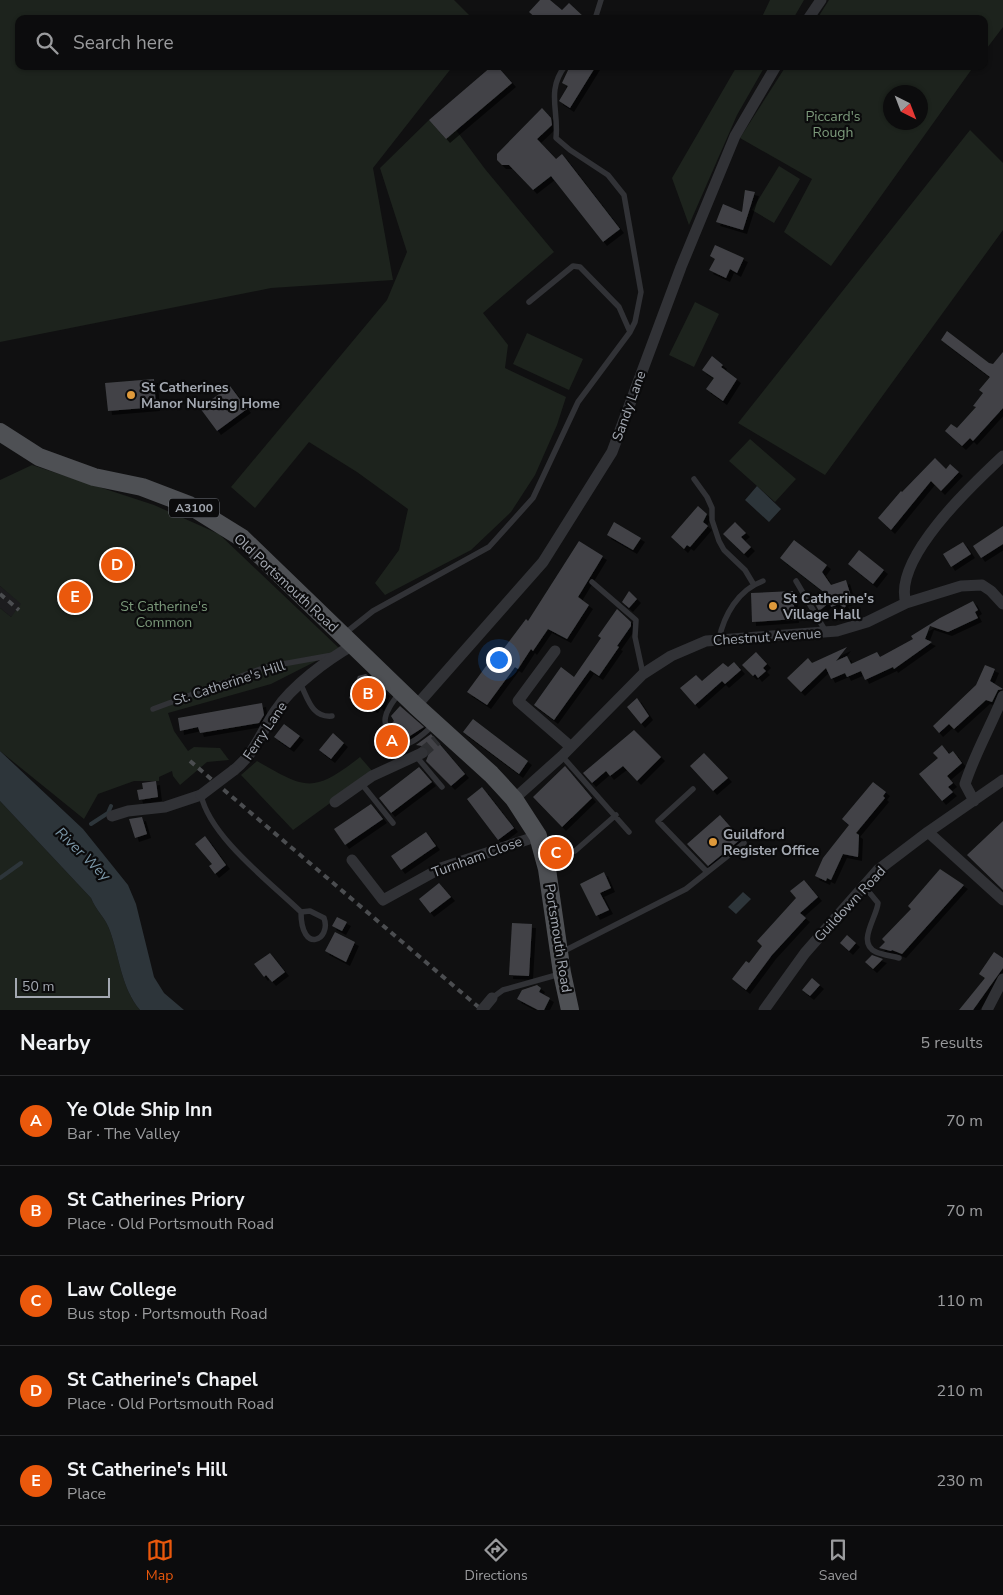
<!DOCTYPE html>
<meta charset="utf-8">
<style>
:root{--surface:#0c0c0d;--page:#151516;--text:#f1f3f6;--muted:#9a9b9d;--line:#2c2c2e;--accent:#ea580c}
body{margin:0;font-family:"Nunito Sans",sans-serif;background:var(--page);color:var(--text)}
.compass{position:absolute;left:883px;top:85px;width:45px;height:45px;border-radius:50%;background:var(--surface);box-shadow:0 1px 4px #0004;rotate:138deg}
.scale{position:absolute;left:15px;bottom:12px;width:95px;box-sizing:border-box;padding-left:5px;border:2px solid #a3a8b1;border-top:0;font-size:14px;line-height:18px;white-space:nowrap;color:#a3a8b1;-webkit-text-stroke:4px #0b0b0c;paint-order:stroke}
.you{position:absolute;left:498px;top:659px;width:18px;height:18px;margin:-12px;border:4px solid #fff;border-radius:50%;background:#1a73e8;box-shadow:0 0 0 8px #1a73e833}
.badge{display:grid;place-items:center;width:32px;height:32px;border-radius:50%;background:var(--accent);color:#fff;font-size:16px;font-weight:700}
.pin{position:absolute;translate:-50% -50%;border:2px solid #fff;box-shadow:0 1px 5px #0006}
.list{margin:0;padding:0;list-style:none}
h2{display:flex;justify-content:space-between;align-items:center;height:65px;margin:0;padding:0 20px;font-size:21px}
h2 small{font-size:16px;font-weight:400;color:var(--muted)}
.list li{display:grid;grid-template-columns:32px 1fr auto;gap:15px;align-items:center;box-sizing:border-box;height:90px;padding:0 20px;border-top:1px solid var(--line)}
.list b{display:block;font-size:19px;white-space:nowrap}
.list p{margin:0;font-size:16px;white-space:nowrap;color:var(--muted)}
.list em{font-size:16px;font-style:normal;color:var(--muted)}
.icon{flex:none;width:28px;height:28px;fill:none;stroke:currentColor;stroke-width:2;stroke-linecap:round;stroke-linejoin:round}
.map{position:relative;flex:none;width:1003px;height:1010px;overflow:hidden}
.search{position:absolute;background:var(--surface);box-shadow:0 1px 4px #0004;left:15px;right:15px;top:15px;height:55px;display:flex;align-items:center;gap:12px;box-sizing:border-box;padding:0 18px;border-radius:10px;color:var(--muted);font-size:19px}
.sheet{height:515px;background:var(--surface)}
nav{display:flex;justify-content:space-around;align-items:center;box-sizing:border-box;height:70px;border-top:1px solid var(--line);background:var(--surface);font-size:14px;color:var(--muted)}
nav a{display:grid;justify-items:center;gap:2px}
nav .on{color:var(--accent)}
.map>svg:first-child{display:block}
.built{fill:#1c1c1e}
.green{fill:#1d231d;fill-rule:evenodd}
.water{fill:#2d353a}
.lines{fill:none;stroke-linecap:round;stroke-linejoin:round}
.stream{stroke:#2d353a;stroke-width:4}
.building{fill:#424347;filter:url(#shadow)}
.minor-tunnel{stroke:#2d2e31;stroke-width:11;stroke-dasharray:11 5.5;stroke-linecap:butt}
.service{stroke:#313236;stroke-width:5.5}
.minor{stroke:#313236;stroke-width:11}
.primary{stroke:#4e5054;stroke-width:18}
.rail{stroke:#4b4d50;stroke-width:4;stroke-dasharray:6 5;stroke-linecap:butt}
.minor-bridge{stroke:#313236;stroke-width:11}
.poi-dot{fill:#de993b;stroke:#0b0b0c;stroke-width:2}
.labels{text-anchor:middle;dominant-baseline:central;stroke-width:4.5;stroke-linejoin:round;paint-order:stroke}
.shield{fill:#0b0b0c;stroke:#757980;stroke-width:1}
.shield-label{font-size:12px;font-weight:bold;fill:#a3a8b1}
.park-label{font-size:14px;fill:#7c9a7b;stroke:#0b0b0c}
.poi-label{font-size:14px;font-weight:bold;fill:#a3a8b1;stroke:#0b0b0c;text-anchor:start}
.street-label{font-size:14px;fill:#a3a8b1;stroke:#0b0b0c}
.water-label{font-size:15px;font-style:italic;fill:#7c98a9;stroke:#0b0b0c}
</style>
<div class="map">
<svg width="1003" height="1010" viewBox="0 0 1003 1010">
<defs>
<filter id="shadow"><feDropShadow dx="4" dy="4" stdDeviation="0" flood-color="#0009"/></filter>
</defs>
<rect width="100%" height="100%" fill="#101011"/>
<path class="built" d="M0 586 22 604 19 610 11 617 0 608Z"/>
<path class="green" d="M0 0H454L473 19H19V66H453L373 168 393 280 271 288 0 342Z
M770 0H804L793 19H761Z
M829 0H1003V27L984 52V19H817Z
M737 66H765L737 115 689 225 672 178Z
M786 66H974L831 266 784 232 812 179 740 138ZM890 92H920V122H890Z
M429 120 446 139 456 130 485 169 554 252 483 313 508 345 505 368 566 397 557 425 535 475 511 512 471 550 385 595 375 583 399 550 408 509 357 472 309 442 255 508 231 487 387 300 407 252 380 168Z
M970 130 1003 163V230L825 475 738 423Z
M779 166 800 179 774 223 752 210Z
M695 302 719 314 694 367 669 355Z
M527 333 583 359 569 390 513 364Z
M750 439 796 479 775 502 729 461Z
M32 465 154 505 219 534 340 649 271 684 168 713 174 731 188 751 194 747 220 748 229 760 207 762 180 785 173 776 172 771 159 777V781H134L98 794 84 819 0 751V608L11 617 21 604 0 586V480Z
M360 757 373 772 293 830 241 775 257 761C306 789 313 794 360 757Z
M0 801 91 898C96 911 106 918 110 931 120 959 121 987 140 1010H0Z"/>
<path class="water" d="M757 486 781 509 769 522 745 500Z
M0 751 83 829 128 885 136 904 154 977 164 993 184 1010H140C121 987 120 959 110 931 106 918 96 911 91 898L0 801Z
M743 892 751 899 736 914 728 907Z"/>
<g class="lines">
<path class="stream" d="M91 824 108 813 111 806
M0 878 21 863"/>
</g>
<path class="building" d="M540 0H550L562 10 569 3 586 19H537L529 12Z
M492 66H497L512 83 446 139 429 120Z
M596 66 570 108 559 101 568 86 562 83 570 66Z
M542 108 551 118 552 125 537 139 556 159 562 154 620 229 603 242 551 176 533 190 509 165H502L497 160V154Z
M745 190 755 192 743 230 716 222 723 204 742 212Z
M715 245 744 258 737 273 730 269 726 278 709 270 715 259 710 256Z
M947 331 989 363 993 364 1003 352V408L973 441 970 438 962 446 945 431 951 424 957 428 976 407 973 406 983 393 979 390 990 377 941 340Z
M712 356 723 365 721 367 737 379 723 401 706 389 714 378 702 370Z
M154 379 156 407 108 411 105 383Z
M230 386 247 409 217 431 200 408Z
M935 458 946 469 950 464 959 472 941 491 931 481 891 530 878 518 901 491 902 492Z
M698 506 707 514 703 522 708 526 690 547 687 545 684 549 671 537Z
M614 522 641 538 633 550 607 535Z
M735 522 746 533 741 537 751 547 744 554 723 534Z
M1003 526V544L981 558 973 546Z
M794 540 827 565 822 572 831 585 846 580 852 600 844 603 846 606 844 608 839 604 831 607 830 602 819 611 814 602 825 593 780 558Z
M579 541 603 556 578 597 589 605 567 639 548 629 533 651 531 649 518 669 515 667 487 705 467 692 495 654 498 656 526 619 528 621Z
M963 542 971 554 951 567 943 554Z
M124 550 133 561 110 579 101 568Z
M859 550 884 570 873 584 848 564Z
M629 591 637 599 629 608 622 602Z
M793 591 795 619 752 622 751 593Z
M973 601 978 610 975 612 978 618 948 632 930 626 925 639 932 642 894 669 893 667 865 680 861 671 847 677 845 673 831 679 826 668 801 692 787 678 808 658 812 663 847 647 836 661 847 656 851 664 877 652 880 657 913 639 911 636 940 618Z
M617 609 631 622V626L617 646 619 647 599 676 590 670 554 720 534 705 561 667 574 677 601 638 598 636Z
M756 652 767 664 763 668 766 671 758 678 755 674 753 676 742 665Z
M734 662 741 670 725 684 722 681 695 705 680 688 696 675 702 681 723 663 728 667Z
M985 665 995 669 990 681 1003 689 998 690 992 702 986 700 954 729 949 724 939 733 933 726 976 685Z
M366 674 386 692 380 707 377 704 374 709 349 698 358 676Z
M637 698 649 716 641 724 627 707Z
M262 703 264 715 259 723 200 733 198 727 180 731 178 718Z
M400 706 424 727 402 741 392 732 390 725 394 721 391 716Z
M473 719 528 761 519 774 463 732Z
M284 724 300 736 290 748 274 737Z
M634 730 661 757 637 781 623 766 610 776 606 771 592 783 583 773Z
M333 733 344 743 331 759 319 750Z
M431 734 465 774 451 786 426 761 429 753 427 747 416 745Z
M942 745 949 754 953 751 962 763 947 776 953 783 948 787 953 792 942 801 919 774 938 758 933 753Z
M704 753 728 778 713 791 690 766Z
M565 766 592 798 562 827 533 797Z
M419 767 432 782 391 813 379 798Z
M156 781 158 797 139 800 137 790 143 789 142 783Z
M873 782 886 792 883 796 885 798 856 833 859 835 858 857 843 854 831 880 827 878 826 881 815 876 823 858 849 825 842 819Z
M482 787 514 828 498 840 467 799Z
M371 804 383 819 345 845 334 829Z
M720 815 741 839 708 866 687 844Z
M142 817 147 834 135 838 129 819Z
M1003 821V890L967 855Z
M426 832 436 846 401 870 391 856Z
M205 836 226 865 215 874 209 866 212 864 195 844Z
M940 869 964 885 902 954 892 950 891 951 879 948 885 942 882 939 911 909 908 906Z
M604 872 611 888 600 893 609 910 596 916 580 884Z
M804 880 818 897 800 913 806 918 772 955 746 990 732 979 746 961 749 963 762 946 757 941 796 898 790 891Z
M439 883 451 897 430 913 419 899Z
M337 917 347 922 342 931 332 926Z
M512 923 532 924 529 976 509 975Z
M335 932 355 942 346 962 325 951Z
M847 935 856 943 849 951 840 943Z
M994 952 1003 958V968L973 1010H959L985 978 979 974Z
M270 953 285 972 272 982 266 975 264 977 254 964Z
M872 955 883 959 873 969 865 962Z
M812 978 820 985 810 996 802 990Z
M537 985 541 988 539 992 550 998 544 1010H538L517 999 522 990Z"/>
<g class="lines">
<path class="minor-tunnel" d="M422 753 437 740"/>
<path class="service" d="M595 19 601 0
M529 302 573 266 580 267 619 307 630 332
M694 479 707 497 712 508V520L719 541 724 550 745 570 754 585
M796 581 826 632
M592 582 636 620 635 637 643 674
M344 634 373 611 489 547 533 498 578 402 630 332 635 322 641 292 624 195 608 175 570 150 556 138C559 110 546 91 565 66
M719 639C724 615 738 590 763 581
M301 685C308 699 312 718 332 716
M400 692C384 714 379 720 394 745 407 749 424 734 433 725
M153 709 266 667 333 655
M416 756 442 787
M562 756 629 832
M361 783 393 823
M693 789 658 821 707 872
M201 795C210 837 270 882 301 912L310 911 324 918C332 940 301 955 301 912
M575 851 616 815
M864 886 878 903C877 917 856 943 876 952 883 955 892 956 899 958
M562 952 686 889 744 843
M492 998 503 990 560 974"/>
<path class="minor" d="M808 19 821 0
M906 603C892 559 973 484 1003 456
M555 651 518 701 571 747
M416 706 543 562 612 452 681 267 735 136 776 66
M234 770C254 755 262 730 276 710 292 686 327 660 353 645
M514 799 562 756 643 674 671 656 706 641 837 631 867 622 906 603 961 586 982 585 991 591 1003 604
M974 801 965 784C975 753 991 726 1003 696
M335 802 372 776 422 753
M112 816 128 811 165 807 201 795
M928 832 1003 900
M352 860 383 900 441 868 538 836
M764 1010 805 953 878 870 928 832 1003 780
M987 1010 1003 979"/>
<path class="primary" d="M0 432 39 457 94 477 142 487 189 505 242 538 416 706 491 774 514 799 538 836 547 869 562 973 570 1010"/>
<path class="rail" d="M0 594 19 610
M190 761 482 1010"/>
<path class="minor-bridge" d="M201 795 234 770
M482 1010 492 998"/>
</g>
<g class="poi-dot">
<circle cx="131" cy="395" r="5"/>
<circle cx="773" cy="606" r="5"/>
<circle cx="713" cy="842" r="5"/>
</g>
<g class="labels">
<rect class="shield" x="169" y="498.5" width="50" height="19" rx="4"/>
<g class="shield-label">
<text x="194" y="508">A3100</text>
</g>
<g class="park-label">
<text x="833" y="116">Piccard's<tspan x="833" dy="16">Rough</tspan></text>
<text x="164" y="606">St Catherine's<tspan x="164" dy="16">Common</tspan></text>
</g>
<g class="poi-label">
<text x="141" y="387">St Catherines<tspan x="141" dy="16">Manor Nursing Home</tspan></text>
<text x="783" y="598">St Catherine's<tspan x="783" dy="16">Village Hall</tspan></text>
<text x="723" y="834">Guildford<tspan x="723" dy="16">Register Office</tspan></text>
</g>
<g class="street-label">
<text transform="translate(629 406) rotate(-70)">Sandy Lane</text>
<text transform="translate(286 583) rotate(43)">Old Portsmouth Road</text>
<text transform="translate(767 637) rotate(-4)">Chestnut Avenue</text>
<text transform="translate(229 683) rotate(-18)">St. Catherine's Hill</text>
<text transform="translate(265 731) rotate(-56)">Ferry Lane</text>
<text transform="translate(477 857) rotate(-20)">Turnham Close</text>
<text transform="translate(850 904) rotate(-47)">Guildown Road</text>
<text transform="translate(558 938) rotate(81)">Portsmouth Road</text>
</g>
<g class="water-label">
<text transform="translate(83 854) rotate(44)">River Wey</text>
</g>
</g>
</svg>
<svg class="compass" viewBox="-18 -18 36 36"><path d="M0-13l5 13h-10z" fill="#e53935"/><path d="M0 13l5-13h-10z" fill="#9a9b9d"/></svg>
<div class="scale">50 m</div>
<div class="you"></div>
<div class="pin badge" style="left:392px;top:741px">A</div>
<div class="pin badge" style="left:368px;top:694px">B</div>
<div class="pin badge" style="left:556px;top:853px">C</div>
<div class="pin badge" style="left:117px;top:565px">D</div>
<div class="pin badge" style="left:75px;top:597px">E</div>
<div class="search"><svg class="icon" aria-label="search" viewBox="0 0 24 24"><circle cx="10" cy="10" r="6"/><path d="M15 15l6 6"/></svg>Search here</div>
</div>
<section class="sheet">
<h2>Nearby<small>5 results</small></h2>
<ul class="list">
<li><span class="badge">A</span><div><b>Ye Olde Ship Inn</b><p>Bar · The Valley</p></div><em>70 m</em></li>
<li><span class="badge">B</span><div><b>St Catherines Priory</b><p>Place · Old Portsmouth Road</p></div><em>70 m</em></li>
<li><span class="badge">C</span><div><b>Law College</b><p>Bus stop · Portsmouth Road</p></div><em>110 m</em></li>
<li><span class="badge">D</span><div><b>St Catherine's Chapel</b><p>Place · Old Portsmouth Road</p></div><em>210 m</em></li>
<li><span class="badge">E</span><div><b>St Catherine's Hill</b><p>Place</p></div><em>230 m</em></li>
</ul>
</section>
<nav>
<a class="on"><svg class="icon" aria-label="map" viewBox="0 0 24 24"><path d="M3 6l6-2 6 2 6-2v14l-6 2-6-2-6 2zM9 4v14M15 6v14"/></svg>Map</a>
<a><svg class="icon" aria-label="directions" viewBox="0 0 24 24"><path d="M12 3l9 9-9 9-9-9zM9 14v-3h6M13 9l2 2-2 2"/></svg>Directions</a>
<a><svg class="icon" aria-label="saved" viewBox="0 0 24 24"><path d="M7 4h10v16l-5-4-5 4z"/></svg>Saved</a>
</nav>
